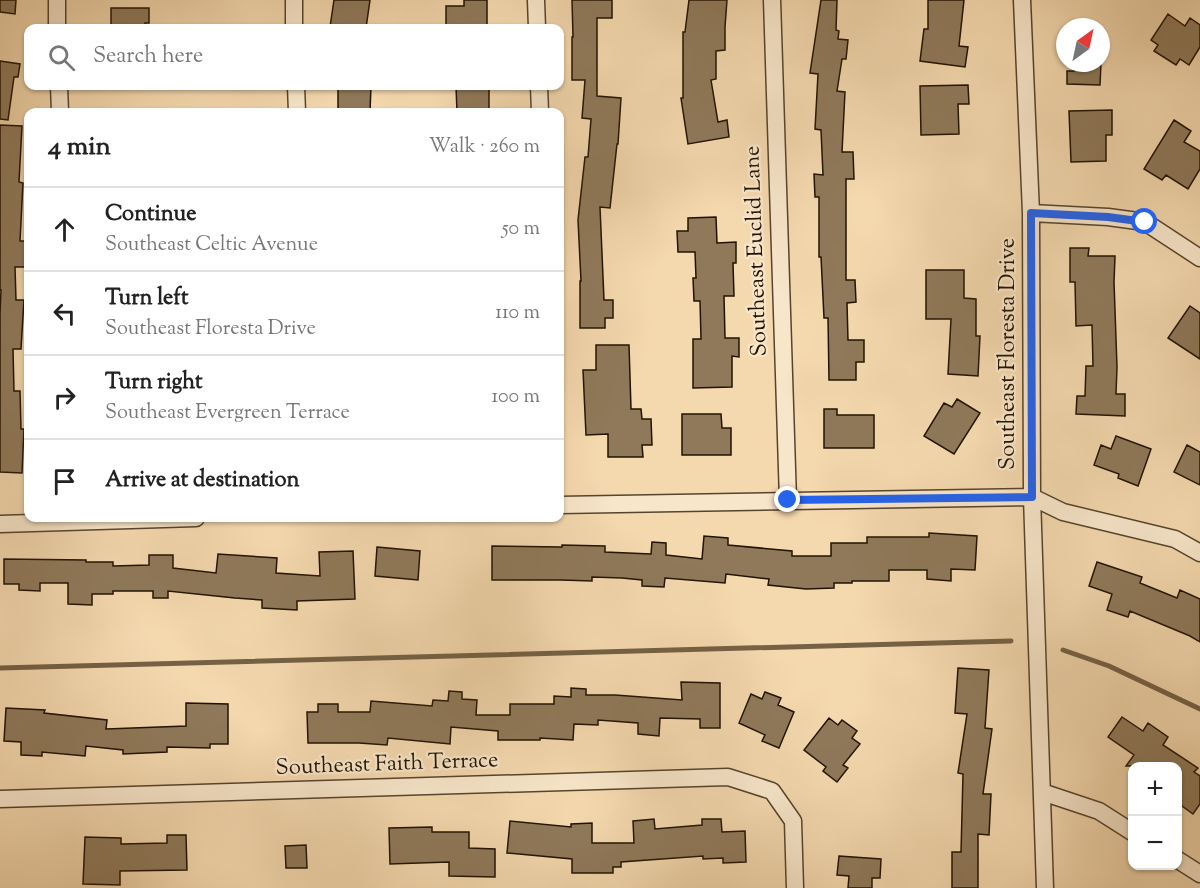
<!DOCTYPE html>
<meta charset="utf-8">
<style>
:root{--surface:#fff;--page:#f2f2f2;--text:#222;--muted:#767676;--line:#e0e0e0}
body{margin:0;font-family:"Sorts Mill Goudy",serif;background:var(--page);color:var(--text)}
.controls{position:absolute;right:18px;bottom:18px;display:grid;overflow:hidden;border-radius:12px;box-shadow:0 2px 4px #0004}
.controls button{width:54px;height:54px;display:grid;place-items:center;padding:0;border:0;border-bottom:2px solid var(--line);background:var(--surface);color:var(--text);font:30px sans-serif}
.compass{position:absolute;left:1056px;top:18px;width:54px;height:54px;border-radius:50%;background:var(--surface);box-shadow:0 2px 4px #0004;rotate:33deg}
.stop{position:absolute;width:18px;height:18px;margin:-14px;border:4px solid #2563eb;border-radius:50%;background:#fff}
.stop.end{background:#2563eb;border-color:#fff;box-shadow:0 2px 6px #0008}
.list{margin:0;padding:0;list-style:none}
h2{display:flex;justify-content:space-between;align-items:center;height:78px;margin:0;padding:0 24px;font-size:26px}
h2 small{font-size:20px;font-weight:400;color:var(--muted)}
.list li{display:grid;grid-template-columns:39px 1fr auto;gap:18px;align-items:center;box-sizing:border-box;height:84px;padding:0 24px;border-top:2px solid var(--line)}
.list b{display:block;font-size:22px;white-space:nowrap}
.list p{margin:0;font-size:20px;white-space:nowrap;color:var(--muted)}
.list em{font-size:20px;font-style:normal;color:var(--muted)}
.icon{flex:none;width:33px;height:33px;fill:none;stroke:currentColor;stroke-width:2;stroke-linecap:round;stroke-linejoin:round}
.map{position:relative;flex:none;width:1200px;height:888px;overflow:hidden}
.search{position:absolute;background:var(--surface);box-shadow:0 2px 4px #0004;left:24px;top:24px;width:540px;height:66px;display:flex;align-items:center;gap:15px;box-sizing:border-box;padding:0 21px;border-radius:12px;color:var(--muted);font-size:22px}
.panel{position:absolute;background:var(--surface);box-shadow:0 2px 4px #0004;left:24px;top:108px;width:540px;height:414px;border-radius:12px}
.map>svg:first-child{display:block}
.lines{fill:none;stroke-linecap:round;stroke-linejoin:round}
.stream{stroke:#756145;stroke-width:5}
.building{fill:#8f795a;stroke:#221300;stroke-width:1.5}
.minor-casing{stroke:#56442c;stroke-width:19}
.minor{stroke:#f8e6ca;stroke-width:16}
.route{stroke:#2563eb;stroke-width:8}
.labels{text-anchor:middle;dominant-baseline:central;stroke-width:4.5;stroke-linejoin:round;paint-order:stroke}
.street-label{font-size:22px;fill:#221300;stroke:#f8e6ca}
</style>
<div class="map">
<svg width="1200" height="888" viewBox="0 0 1200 888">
<rect width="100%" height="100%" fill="#f4d8ae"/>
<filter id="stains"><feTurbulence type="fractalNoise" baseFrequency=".00333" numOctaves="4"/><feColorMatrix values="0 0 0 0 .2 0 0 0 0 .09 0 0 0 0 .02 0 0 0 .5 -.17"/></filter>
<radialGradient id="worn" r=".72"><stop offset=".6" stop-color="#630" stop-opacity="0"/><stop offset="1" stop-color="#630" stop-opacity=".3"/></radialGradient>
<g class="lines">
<path class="stream" d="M1063 650 1109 666 1200 709
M0 668 1011 641"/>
</g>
<path class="building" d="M0 0H16L15 14 0 12Z
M334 0H370L366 28 330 27Z
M464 0H487V26L446 25V6H464Z
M572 0H612V18H597V96L621 98 618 144H617L610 208 600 207 604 300H613V318H605V328H580V281H581L578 220 585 157H588L591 119 582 118 585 80H572V37H573Z
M689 0H727L725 27V50L716 51V79L711 80 718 122 727 120 729 137 688 144 681 98H683V32H685Z
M821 0H837L836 30 839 31 838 39 848 40 846 59H842L837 91 845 92 842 152H853L854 179H846V280H855L856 302 847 303 848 340H864V362H856V380H829L828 318H824L821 257H819V197H815L814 174 823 175 821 130 815 129 818 74 810 73Z
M928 0H964L959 46 968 47 965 67 920 61 924 29H928Z
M111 8H149V23H145V28H111Z
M1168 14 1185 26 1190 18 1200 25V47L1189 65 1180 59 1176 65 1154 51 1158 45 1151 40Z
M0 61 20 64 18 77H14L8 120 0 119Z
M1074 63H1101L1100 85 1067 84V71H1074Z
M968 85 969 104H958L959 134 921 135 920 86Z
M338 86H371L370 112H338Z
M456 86H489V112H457Z
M1112 110V135H1106V161L1071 162 1069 111Z
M1174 120 1191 131 1184 142 1200 151V169L1188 189 1166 175 1162 180 1144 169Z
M0 125 22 126 19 182 23 183 20 241H25V267H15L16 300H24L21 349H13L14 391H20L21 429H24L22 473 0 472V314L1 290H0Z
M716 217 717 243 736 242V263H733L734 296H724L725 338H739V357L732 356V387L693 388V339H701L700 301H694L693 278H696L695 252H678L677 231H688V218Z
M1070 248H1089L1088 256H1115L1114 282 1117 367 1116 394H1125V416L1076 414 1077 396H1085L1086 366H1093L1092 325 1076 326 1075 282H1070Z
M926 270H964V298L976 299V336H980L978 376 948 374 951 319H926Z
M1190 306 1200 313V359L1168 338Z
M596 345H629L631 409H641L642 419H651L652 445H642L643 457H608V434L586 435 583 370H596Z
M957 399 980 413 954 454 924 436 944 403 952 407Z
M824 409H837V415H874V448H824Z
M682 414H721L722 428H731V455H682Z
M1116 436 1151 449 1138 486 1118 478 1119 474 1094 465 1101 445 1111 449Z
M1187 445 1200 452V485L1174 472Z
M929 533 977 536 975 570 951 569V581L927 579V570H889V581H852V583H834V588L806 589 768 585 769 579 726 574 725 583 665 578 664 587 642 586V580L622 578 592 577V581L561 580H492V546L562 547V545L605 546V552L651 554 652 542 666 543V555L702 559 704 536 728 538V545L792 551V556H831V543H867V537H929Z
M377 547 420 551 418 580 375 576Z
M353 551 355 599 297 601V610L262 608V600L235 598 168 591V598H153V591H113V594H92V605L68 604V583H40V591L19 590V584H4V559L86 560V562H113V566L149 565V555H173V568L216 573 218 554 277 558 276 573 320 576 319 552Z
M1097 562 1142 577 1140 583 1177 598 1180 590 1200 599V642L1190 636 1130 611 1128 617 1107 610 1112 594 1089 586Z
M958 668 989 670 985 728 992 729 983 794H991L989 835 978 834V888H952V852H961L963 774 958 773 967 714 955 713Z
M681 682 720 683V728H700V719L660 718 659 736 638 734V723L598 720V725L574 724 573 740 540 738V740H498V731L451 727 450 744 388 738 387 745 359 743H308L307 712H318V704H338V712H370L371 701 432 706 433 700 448 701 449 691 462 692V699L477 700 476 715H510V704H554V696L571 697V688L586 689V695H615L682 700Z
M765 692 781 698 778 705 794 712 779 748 762 741 765 735 739 723 751 694 762 699Z
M186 703 228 704V744H210V748L167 747V752L123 754V750L86 746 85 756 42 752V756L21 755V742L4 741 6 708 45 710 44 713 107 720 106 729 186 726Z
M1122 717 1143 731 1148 723 1168 737 1163 745 1198 768 1194 772 1200 776V804L1193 814 1178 803V766H1126L1134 755 1108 737Z
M829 718 838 725 842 720 857 731 852 738 860 744 843 765 848 768 837 782 823 771 826 767 804 750Z
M654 819 655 829 702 825V819H721L722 832 745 831 746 862 723 863V858L703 859V856L621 862V867H613V873H572V859L507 853 510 821 571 827V824L592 823V843H634L633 821Z
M432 827V832H469V848L495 849V877L449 876V862L390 864 389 828Z
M167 835H186L187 870 120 871V885L83 884 85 837 121 838V844L167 843Z
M306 845 307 868H286L285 846Z
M839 856 881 859 880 878H872V888H848L849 876 837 875Z"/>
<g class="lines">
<g class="minor-casing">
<path id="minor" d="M57 0V28
M294 0V28
M536 0 537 28
M772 0 788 500
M1022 0 1031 213 1032 497 1045 888
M59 86 60 112
M296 86 297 112
M539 86 540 112
M1031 213 1108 217 1145 222 1200 258
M560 505 1032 497 1063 512 1175 539 1200 553
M0 524 196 518
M1042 792 1099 811 1132 832
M0 799 728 777 772 791 793 821 795 888
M1178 860 1200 874"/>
</g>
<use href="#minor" class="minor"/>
</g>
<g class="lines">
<path class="route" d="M788 500 1032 497 1031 213 1108 217 1145 222"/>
</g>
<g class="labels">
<g class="street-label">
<text transform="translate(757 251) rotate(-92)">Southeast Euclid Lane</text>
<text transform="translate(1009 354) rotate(-90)">Southeast Floresta Drive</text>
<text transform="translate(387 765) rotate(-2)">Southeast Faith Terrace</text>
</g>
</g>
<rect width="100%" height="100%" filter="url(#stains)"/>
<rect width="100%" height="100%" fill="url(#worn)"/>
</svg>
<div class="controls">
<button>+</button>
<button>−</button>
</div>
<svg class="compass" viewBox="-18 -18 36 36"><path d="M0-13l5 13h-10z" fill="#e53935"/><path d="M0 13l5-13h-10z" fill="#767676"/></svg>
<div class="stop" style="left:1145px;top:222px"></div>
<div class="stop end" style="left:788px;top:500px"></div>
<div class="search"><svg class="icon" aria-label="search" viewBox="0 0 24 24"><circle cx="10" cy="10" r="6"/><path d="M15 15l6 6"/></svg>Search here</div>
<section class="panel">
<h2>4 min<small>Walk · 260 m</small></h2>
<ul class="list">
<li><svg class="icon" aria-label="ahead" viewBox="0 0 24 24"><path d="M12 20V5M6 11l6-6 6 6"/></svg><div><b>Continue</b><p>Southeast Celtic Avenue</p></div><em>50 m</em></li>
<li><svg class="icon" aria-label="left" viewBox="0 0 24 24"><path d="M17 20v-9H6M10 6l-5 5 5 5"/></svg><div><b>Turn left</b><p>Southeast Floresta Drive</p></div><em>110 m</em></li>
<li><svg class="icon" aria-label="right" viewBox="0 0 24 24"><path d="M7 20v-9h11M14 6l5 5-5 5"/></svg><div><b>Turn right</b><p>Southeast Evergreen Terrace</p></div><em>100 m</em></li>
<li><svg class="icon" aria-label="arrive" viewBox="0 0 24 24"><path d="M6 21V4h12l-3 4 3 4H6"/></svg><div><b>Arrive at destination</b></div></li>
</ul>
</section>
</div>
